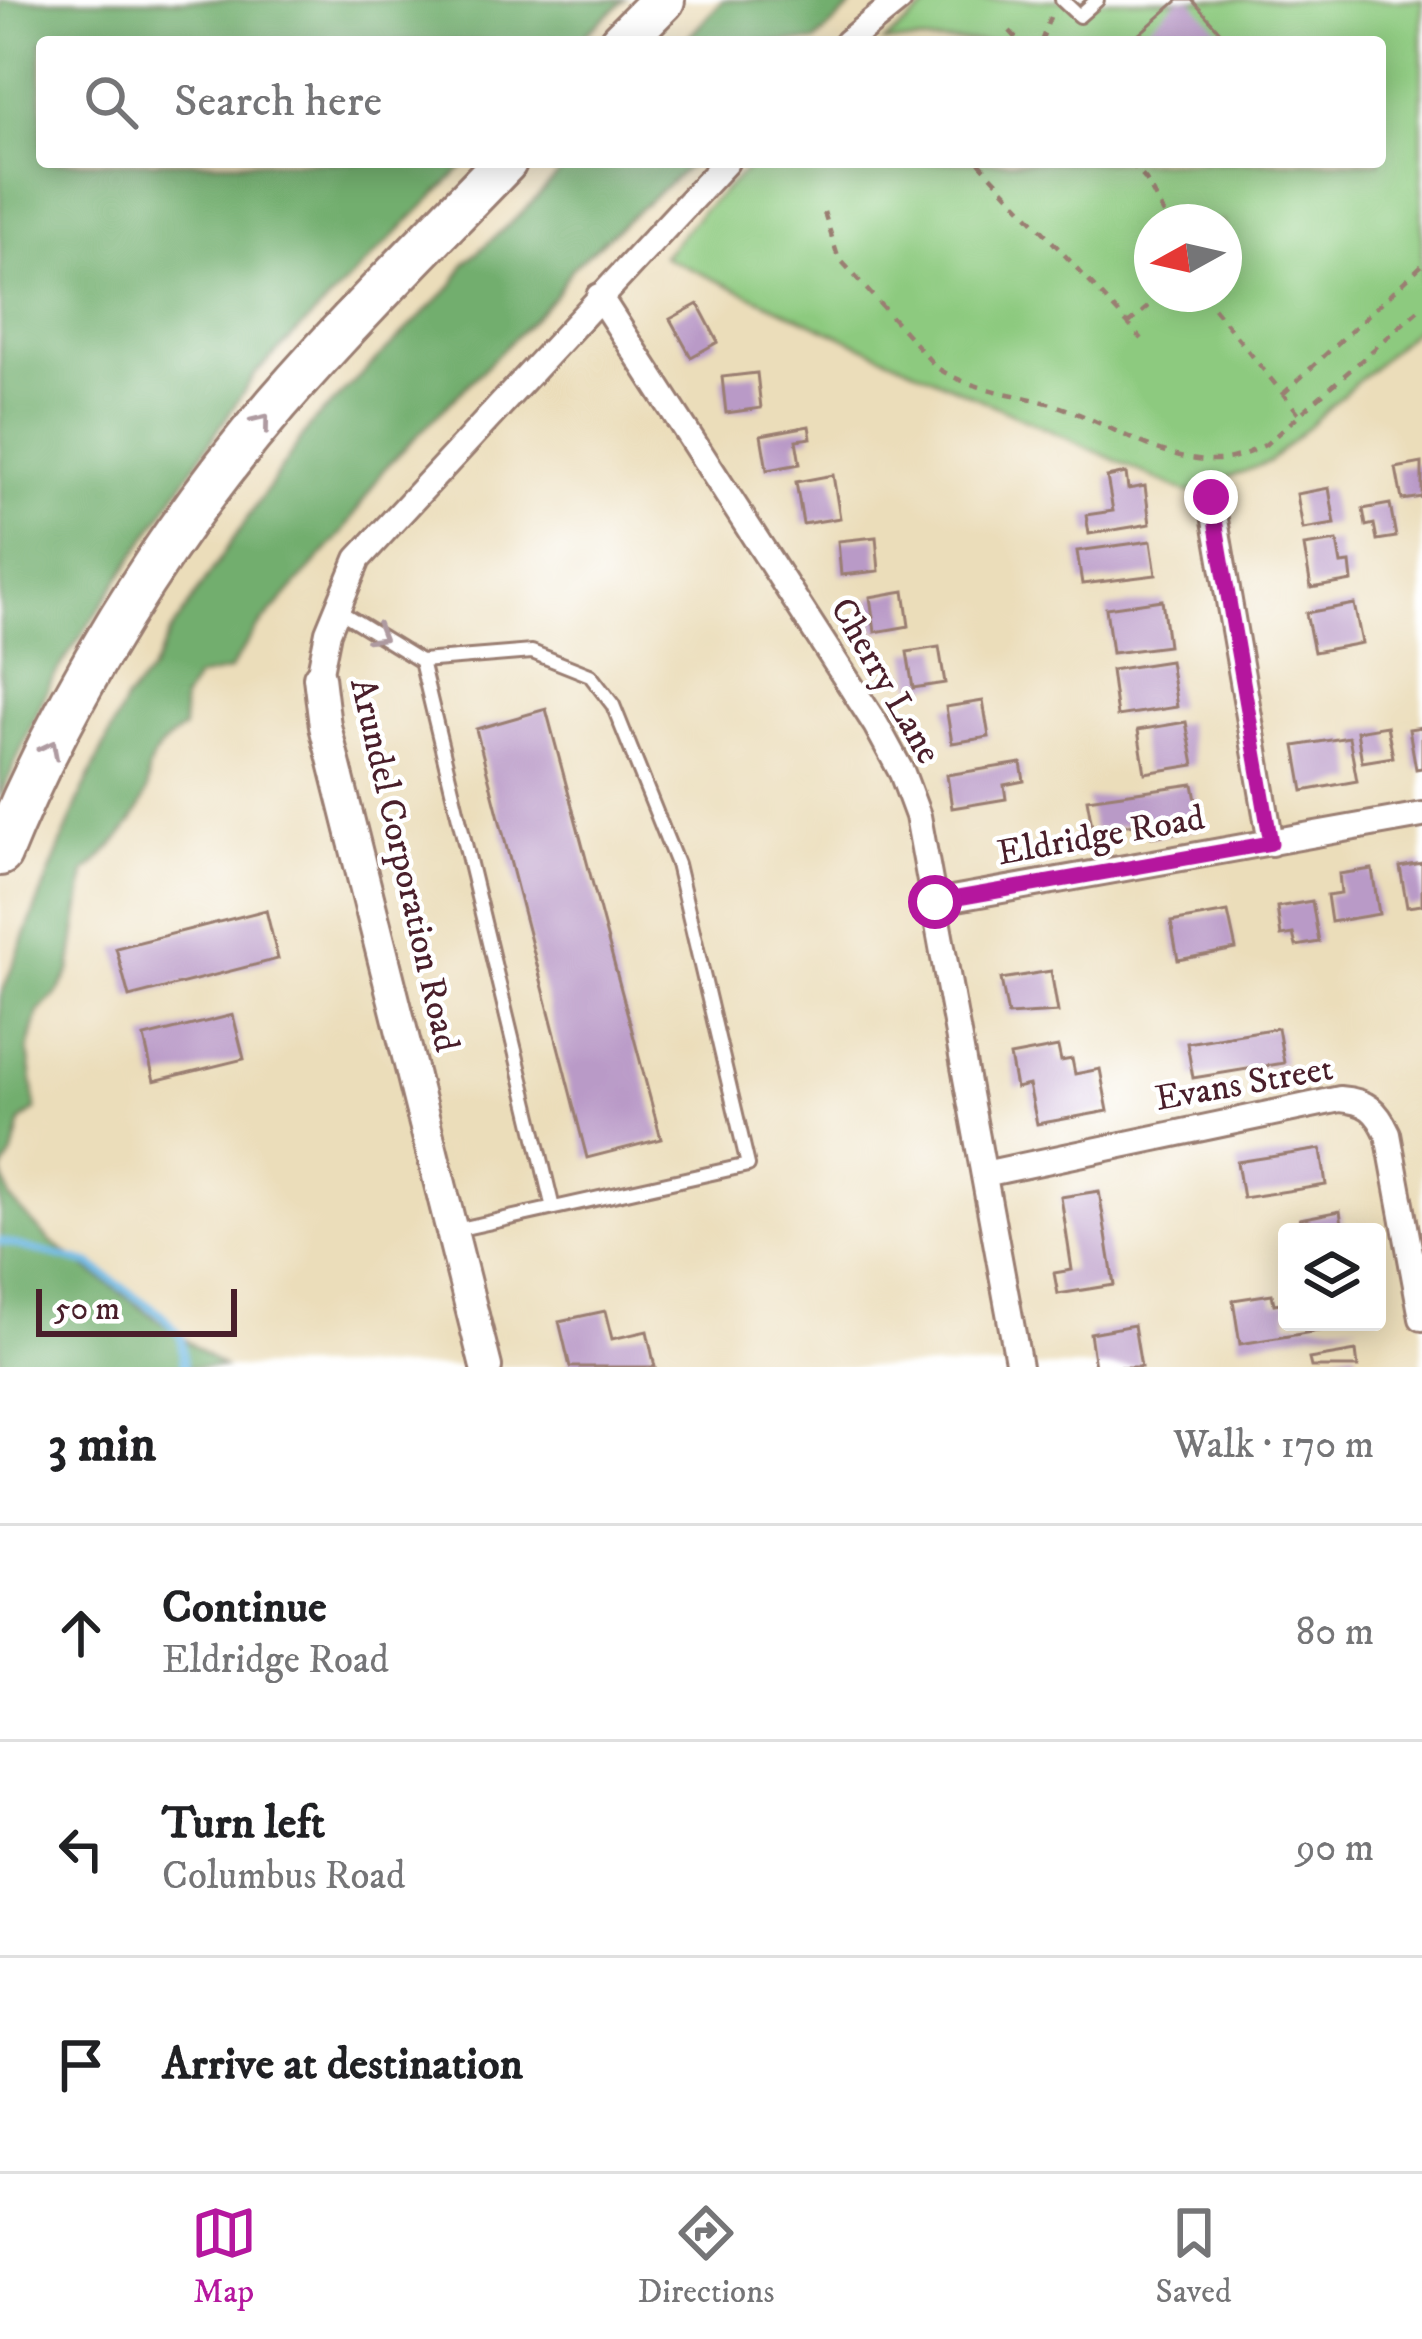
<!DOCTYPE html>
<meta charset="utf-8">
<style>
:root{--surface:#fff;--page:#f6f6f6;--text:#202124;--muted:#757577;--line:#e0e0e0;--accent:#b5179e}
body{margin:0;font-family:"IM FELL DW Pica",serif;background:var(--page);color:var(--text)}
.controls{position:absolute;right:36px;bottom:36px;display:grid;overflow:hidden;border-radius:12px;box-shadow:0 6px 30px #0003}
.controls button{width:108px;height:108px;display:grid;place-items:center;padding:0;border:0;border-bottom:3px solid var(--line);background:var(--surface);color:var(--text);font:60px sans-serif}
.compass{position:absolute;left:1134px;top:204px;width:108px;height:108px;border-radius:50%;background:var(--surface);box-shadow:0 6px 30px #0003;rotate:262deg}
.scale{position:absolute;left:36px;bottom:30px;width:201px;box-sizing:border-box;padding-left:12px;border:6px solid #4a1f2b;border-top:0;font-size:33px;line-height:42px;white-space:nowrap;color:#4a1f2b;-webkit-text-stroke:9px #fff;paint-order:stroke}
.stop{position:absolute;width:36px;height:36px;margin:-27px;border:9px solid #b5179e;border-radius:50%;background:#fff}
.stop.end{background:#b5179e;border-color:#fff;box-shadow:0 3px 12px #0008}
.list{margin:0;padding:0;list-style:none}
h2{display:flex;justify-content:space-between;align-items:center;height:156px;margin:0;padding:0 48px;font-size:51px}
h2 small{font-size:39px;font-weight:400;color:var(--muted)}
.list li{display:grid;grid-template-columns:78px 1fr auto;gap:36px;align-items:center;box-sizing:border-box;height:216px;padding:0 48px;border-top:3px solid var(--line)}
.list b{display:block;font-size:45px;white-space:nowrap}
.list p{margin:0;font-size:39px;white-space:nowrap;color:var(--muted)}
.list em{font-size:39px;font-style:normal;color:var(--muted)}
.icon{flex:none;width:66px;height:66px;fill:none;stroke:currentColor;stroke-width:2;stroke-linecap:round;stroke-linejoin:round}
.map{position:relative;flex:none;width:1422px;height:1367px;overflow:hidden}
.search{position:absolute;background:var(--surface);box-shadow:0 6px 30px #0003;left:36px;right:36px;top:36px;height:132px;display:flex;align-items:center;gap:30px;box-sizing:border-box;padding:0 42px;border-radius:12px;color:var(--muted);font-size:45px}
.sheet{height:804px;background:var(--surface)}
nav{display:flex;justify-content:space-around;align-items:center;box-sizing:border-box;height:168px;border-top:3px solid var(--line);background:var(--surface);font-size:33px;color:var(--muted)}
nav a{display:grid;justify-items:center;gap:6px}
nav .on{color:var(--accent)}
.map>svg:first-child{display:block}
.green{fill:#8dca7f;stroke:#6c7455;stroke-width:3;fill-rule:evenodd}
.forest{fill:#72ae6e;stroke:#5e664c;stroke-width:3}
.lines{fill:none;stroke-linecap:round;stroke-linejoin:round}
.stream{stroke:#67b5e1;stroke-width:8}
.building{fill:#b99ac7}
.service-casing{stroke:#9a7e72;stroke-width:18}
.minor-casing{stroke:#9a7e72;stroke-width:30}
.tertiary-casing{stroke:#9a7e72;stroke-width:36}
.motorway-casing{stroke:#9a7e72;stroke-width:48}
.path{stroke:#9a7e72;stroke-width:4.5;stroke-dasharray:9 9;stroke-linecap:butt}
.service{stroke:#fff;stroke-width:12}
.minor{stroke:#fff;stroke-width:24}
.tertiary{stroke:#fff;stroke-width:30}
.motorway{stroke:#fff;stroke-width:42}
.oneway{stroke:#ae9aa0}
.route{stroke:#b5179e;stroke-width:15}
.labels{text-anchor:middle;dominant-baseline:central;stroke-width:9;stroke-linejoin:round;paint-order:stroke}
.street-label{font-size:36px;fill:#4a1f2b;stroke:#fff}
</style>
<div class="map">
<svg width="1422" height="1367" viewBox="0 0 1422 1367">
<rect width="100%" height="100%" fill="#fff"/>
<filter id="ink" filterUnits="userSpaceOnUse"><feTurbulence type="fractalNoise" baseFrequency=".00833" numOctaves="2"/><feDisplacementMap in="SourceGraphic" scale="24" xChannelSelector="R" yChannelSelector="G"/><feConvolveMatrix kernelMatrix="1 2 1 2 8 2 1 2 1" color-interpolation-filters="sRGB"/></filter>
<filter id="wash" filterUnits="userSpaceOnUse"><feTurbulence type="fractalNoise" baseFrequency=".004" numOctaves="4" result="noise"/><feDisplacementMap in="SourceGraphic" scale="48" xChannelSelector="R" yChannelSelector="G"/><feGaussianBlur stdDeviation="2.7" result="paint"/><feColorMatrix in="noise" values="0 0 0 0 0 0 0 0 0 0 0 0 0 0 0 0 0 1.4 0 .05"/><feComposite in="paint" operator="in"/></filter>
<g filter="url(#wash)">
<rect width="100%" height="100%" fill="#ebddba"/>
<path class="green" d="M936 0H1422V323L1269 462 1188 493 663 256 702 211 755 162H1380V42H884ZM1152 222H1224V294H1152Z"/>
<path class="forest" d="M0 0H625L576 42H42V162H468L256 373 51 681 0 798Z
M723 0H858L815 42H684Z
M570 162H693L571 269 555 296 533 319 383 470 343 532 255 631 229 671 196 678 183 700V729C167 741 152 750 148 771 147 777 149 784 147 790 138 820 108 854 85 872L70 971 57 994 38 1012 28 1050 36 1110 21 1121 13 1155 2 1172 10 1199 52 1243 223 1367H0V998L79 799 126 700 151 672 170 633 312 423 452 286 465 263 520 215Z"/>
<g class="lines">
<path class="stream" d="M0 1241 89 1264 163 1316 181 1337 184 1367"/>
</g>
<g id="blocks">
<path class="building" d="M1178 0H1192L1226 38 1221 42H1130Z
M698 304 718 342 691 357 670 319Z
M757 373 761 408 726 413 722 377Z
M809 426 811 438 796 440 800 464 767 470 761 435Z
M1422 463V497L1402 500 1396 468Z
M1126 473 1128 489 1145 486 1150 524 1089 534 1086 515 1113 511 1107 477Z
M833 475 840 518 803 524 796 482Z
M1329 488 1335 524 1303 529 1297 494Z
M1390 504 1396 537 1377 540 1374 524 1366 526 1363 509Z
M876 537 879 571 841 575 838 541Z
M1151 541 1156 575 1082 584 1077 551Z
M1337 541 1341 564 1350 563 1352 581 1311 588 1304 546Z
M904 591 909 626 875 632 870 597Z
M1162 600 1168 646 1112 653 1106 608Z
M1354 604 1362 643 1314 652 1306 613Z
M939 647 945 683 913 688 907 652Z
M1170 661 1177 707 1117 716 1111 670Z
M983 701 989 737 952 743 946 707Z
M546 709 661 1139 587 1158 476 729Z
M1186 722 1194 765 1145 773 1138 730Z
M1387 726 1393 757 1362 762 1357 731Z
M1422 727V768L1416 769 1409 729Z
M1349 737 1357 781 1303 791 1295 746Z
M1021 763 1024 781 1004 785 1006 799 952 808 947 775Z
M1193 784 1201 828 1152 837 1150 821 1093 831 1087 799Z
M1422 863V905L1407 907 1400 867Z
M1372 869 1379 914 1331 922 1327 895 1341 893 1339 874Z
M1312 901 1319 942 1296 946 1293 934 1281 936 1277 907Z
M266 910 278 959 129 997 116 948Z
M1228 912 1236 949 1178 960 1171 922Z
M1051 971 1058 1012 1008 1015 1001 979Z
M233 1015 244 1059 154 1081 144 1037Z
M1278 1028 1284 1063 1193 1078 1187 1043Z
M1058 1047 1061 1061 1072 1059 1075 1074 1100 1069 1108 1111 1037 1124 1029 1085 1016 1088 1010 1056Z
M1321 1149 1326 1185 1243 1198 1237 1162Z
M1099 1191 1114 1285 1058 1294 1054 1273 1072 1270 1061 1197Z
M1340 1211 1343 1230 1354 1227 1355 1232H1302L1300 1219Z
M1272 1294 1274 1304 1287 1302V1322L1360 1324 1240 1344 1233 1300Z
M605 1311 612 1339 647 1331 655 1367H570L559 1321Z
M1134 1325 1141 1367H1095L1090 1333Z
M1356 1351 1358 1367H1311L1309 1359Z"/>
</g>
</g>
<g filter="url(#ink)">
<use href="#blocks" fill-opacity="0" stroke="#9a7e72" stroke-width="3"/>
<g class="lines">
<g class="service-casing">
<path id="service" d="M1062 0 1079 16 1097 0
M336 609 421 661 532 652 590 675 613 705 677 864 748 1165 451 1231
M421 661 553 1208"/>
</g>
<g class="minor-casing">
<path id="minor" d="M847 42 899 0
M599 296 876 725 902 773 918 816 1019 1367
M1211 497 1271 843
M319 677 328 632 358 559 726 162
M935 902 1422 815
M984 1174 1340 1099C1367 1101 1377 1110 1388 1134L1422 1318"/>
</g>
<g class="tertiary-casing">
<path id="tertiary" d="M319 677 325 726 486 1367"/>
</g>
<g class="motorway-casing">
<path id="motorway" d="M621 42 663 0
M0 854C64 696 166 531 278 402 350 319 429 241 505 162"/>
</g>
<path class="path" d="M1010 31 1020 42
M1041 42 1050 17
M979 162 1142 339
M1130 162 1146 180 1168 222
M824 212 838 257 936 367C975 394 1026 393 1069 410 1115 428 1161 459 1211 460 1231 461 1248 453 1265 445L1422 307
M1202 294 1301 416
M1128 324 1163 294
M1283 394 1422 265"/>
<use href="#service" class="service"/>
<use href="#minor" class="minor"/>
<use href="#tertiary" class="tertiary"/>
<use href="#motorway" class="motorway"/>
</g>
<defs><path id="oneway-chevron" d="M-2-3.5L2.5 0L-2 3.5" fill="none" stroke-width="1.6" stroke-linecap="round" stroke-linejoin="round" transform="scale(3)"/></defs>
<g class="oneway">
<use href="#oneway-chevron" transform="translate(262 422) rotate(-51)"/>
<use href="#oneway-chevron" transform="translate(378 635) rotate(31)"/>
<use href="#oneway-chevron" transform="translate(50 749) rotate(-63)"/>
</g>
</g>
<g class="lines" filter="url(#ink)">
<path class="route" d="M935 902 1271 843 1211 497"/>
</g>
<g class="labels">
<g class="street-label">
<text transform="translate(885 681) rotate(60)">Cherry Lane</text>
<text transform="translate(1101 836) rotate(-10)">Eldridge Road</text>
<text transform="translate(404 865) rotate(77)">Arundel Corporation Road</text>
<text transform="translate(1244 1084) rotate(-10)">Evans Street</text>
</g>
</g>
</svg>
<div class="controls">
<button><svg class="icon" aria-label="layers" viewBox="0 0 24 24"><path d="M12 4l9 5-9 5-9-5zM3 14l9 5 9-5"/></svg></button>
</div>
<svg class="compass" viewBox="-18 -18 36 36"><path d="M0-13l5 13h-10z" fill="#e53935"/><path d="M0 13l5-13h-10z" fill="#757577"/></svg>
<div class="scale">50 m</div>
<div class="stop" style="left:935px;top:902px"></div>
<div class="stop end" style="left:1211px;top:497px"></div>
<div class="search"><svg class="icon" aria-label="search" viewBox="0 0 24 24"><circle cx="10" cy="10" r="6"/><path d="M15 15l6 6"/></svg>Search here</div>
</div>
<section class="sheet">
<h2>3 min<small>Walk · 170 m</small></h2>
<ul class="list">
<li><svg class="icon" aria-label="ahead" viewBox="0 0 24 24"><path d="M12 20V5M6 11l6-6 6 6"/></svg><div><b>Continue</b><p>Eldridge Road</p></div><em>80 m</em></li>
<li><svg class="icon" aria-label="left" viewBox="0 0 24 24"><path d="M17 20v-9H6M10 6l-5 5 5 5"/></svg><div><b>Turn left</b><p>Columbus Road</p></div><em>90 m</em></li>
<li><svg class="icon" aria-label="arrive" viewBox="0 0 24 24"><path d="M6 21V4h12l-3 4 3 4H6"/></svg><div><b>Arrive at destination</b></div></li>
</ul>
</section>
<nav>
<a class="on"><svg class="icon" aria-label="map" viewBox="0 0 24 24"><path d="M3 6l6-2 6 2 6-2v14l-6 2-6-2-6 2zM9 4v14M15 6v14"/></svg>Map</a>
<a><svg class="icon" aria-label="directions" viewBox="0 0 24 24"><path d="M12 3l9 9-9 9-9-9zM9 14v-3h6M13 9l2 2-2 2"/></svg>Directions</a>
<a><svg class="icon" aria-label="saved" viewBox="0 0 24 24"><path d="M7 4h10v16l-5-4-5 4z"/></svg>Saved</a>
</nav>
